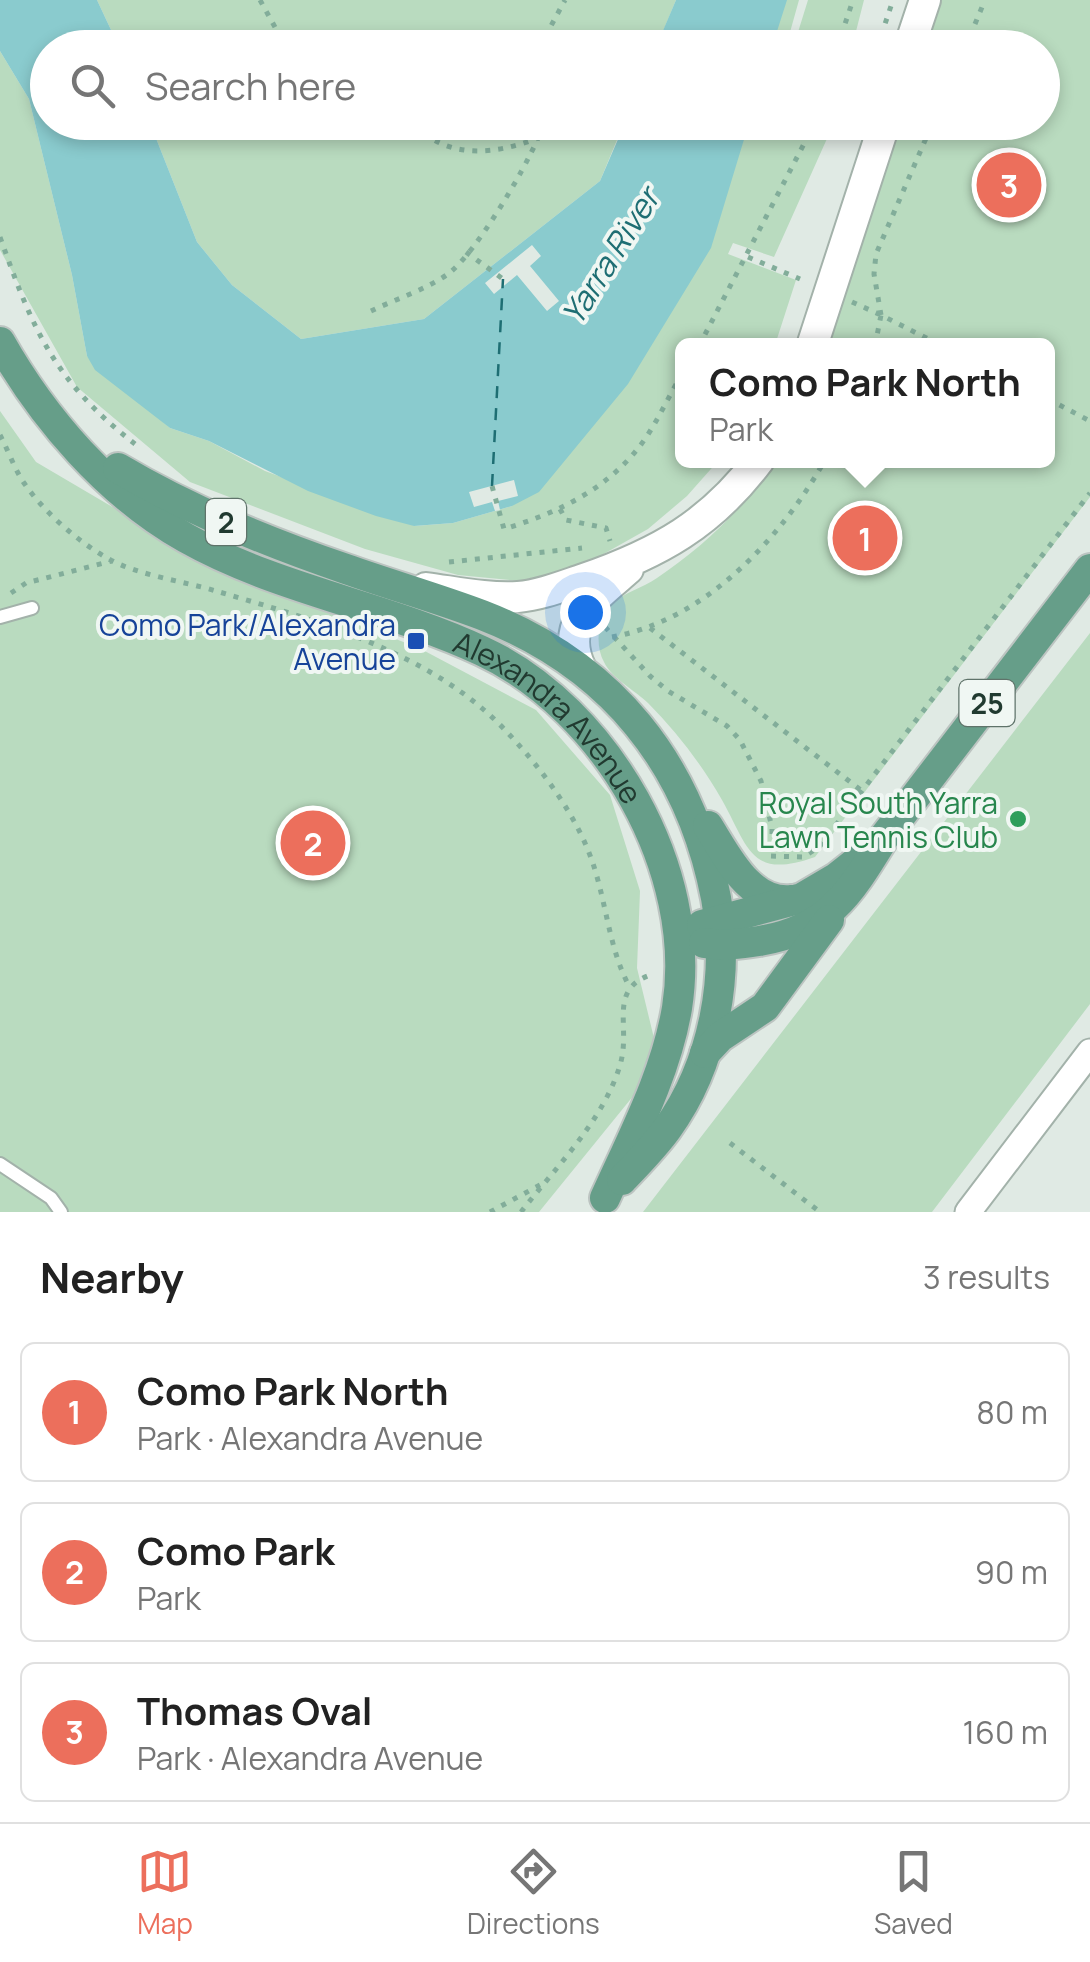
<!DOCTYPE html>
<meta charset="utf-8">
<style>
:root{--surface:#fff;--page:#f6f6f6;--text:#222;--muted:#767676;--line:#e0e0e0;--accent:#ec6f5c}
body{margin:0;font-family:Manrope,sans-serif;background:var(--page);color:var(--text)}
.you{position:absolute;left:585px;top:612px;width:35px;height:35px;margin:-25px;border:8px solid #fff;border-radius:50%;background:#1a73e8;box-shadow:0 0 0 15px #1a73e833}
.badge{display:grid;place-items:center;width:65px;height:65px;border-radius:50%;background:var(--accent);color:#fff;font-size:32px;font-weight:700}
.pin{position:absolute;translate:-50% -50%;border:5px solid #fff;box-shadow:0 2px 10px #0006}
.popup{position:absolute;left:675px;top:338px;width:380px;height:130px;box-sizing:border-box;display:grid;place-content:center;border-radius:15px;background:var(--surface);filter:drop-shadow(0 2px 8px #0005);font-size:32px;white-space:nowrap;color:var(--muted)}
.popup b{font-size:38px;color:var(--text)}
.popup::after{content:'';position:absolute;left:50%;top:100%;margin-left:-20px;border:20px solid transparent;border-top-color:var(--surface)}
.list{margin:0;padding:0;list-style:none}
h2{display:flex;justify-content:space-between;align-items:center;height:130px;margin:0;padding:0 40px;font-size:42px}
h2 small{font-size:32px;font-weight:400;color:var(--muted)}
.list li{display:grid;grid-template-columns:65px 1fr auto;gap:30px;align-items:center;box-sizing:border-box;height:140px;margin:0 20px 20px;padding:0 20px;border:2px solid var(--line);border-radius:15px}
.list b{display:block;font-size:38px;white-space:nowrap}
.list p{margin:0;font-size:32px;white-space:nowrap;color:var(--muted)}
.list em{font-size:32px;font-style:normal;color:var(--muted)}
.icon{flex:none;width:55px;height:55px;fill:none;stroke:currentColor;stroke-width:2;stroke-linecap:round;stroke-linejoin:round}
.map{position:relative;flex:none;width:1090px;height:1212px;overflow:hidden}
.search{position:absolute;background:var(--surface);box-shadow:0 5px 15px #0003;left:30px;right:30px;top:30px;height:110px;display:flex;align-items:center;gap:25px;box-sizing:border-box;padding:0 35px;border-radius:55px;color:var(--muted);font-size:38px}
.sheet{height:610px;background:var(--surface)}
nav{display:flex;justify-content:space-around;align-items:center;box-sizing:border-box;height:140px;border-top:2px solid var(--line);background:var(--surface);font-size:28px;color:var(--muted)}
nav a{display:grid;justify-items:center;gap:5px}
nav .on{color:var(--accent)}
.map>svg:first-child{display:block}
.green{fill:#b9dbbf}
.water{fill:#8acbce}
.pier{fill:#e0eae4}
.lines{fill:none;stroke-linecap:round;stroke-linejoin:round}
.ferry{stroke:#1e6e73;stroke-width:2.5;stroke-dasharray:12 10;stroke-linecap:butt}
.service-casing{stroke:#a3b2aa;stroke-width:16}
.minor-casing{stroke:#a3b2aa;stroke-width:29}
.tertiary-casing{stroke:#a3b2aa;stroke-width:34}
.primary-casing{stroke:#bcc4c1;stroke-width:34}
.path{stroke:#82ad9a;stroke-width:5;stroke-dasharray:5 8;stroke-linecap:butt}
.service{stroke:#fff;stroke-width:12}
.minor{stroke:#fff;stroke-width:25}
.tertiary{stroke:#fff;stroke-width:30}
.primary{stroke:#669e89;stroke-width:30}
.transit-dot{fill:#1a4fb4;stroke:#f0f7f3;stroke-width:4}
.leisure-dot{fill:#2e9e5b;stroke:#f0f7f3;stroke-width:4}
.labels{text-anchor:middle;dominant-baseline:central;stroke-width:8;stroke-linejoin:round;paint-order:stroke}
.shield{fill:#f0f7f3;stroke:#5f736a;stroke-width:2.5}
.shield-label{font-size:28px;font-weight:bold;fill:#213a30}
.transit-label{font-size:30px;fill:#164399;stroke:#f0f7f3;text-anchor:end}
.street-label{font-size:30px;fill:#213a30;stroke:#f0f7f3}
.leisure-label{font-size:30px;fill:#27864d;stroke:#f0f7f3;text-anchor:end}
.water-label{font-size:32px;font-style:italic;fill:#1e6e73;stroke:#f0f7f3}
</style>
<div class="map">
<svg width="1090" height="1212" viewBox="0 0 1090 1212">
<rect width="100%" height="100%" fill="#e0eae4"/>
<path class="green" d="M97 0H676L656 48 119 47Z
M777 0H799L787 43 794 45 808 0H864L852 47 750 48Z
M938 0H1090V497L815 857C750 880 749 848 722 800 702 765 677 732 648 703 636 691 611 678 604 662 595 646 597 619 611 605 622 593 643 588 657 578 703 547 745 508 774 461L1048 460V346L825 345 898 123 1042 122V48L922 47Z
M0 51 29 99 72 275 87 356 170 428 209 441 265 471 415 526 453 523 512 506 723 123H834L774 257 733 243 728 254 796 280 775 345 682 346V460L718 461 687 496 648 529 600 556 554 573 519 581 458 575 365 549 190 482 77 387 0 250Z
M150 123H624L600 181 424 319 301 339 232 285 197 242Z
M0 411 36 462 172 542 279 594 419 648 536 710 610 795 640 891 637 968 660 1063 539 1212H0Z
M1090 633V1004L932 1212H643Z"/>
<path class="water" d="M0 0H97L119 47 48 48V122L150 123 197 242 232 285 301 339 424 319 600 181 625 123H749L711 248 628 384 539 492 512 506 453 523 414 526 376 516 308 491 209 441 170 428 95 370 87 356 72 275 29 99 0 51Z
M676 0H787L772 47H656Z"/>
<path class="pier" d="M532 245 541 256 530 266 559 301 547 311 517 275 494 294 485 283Z
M514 480 518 496 498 501 500 510 495 511 492 502 474 507 469 492Z"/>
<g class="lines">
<path class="ferry" d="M492 486 503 279"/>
<g class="service-casing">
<path id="service" d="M0 617 32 608
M0 1164 51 1198 61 1212"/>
</g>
<g class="minor-casing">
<path id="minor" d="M968 1212 1090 1052"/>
</g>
<g class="tertiary-casing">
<path id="tertiary" d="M909 48 925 0
M812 346 885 122
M426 588C456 592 488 599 518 597 541 595 563 586 584 579 659 553 711 524 759 460
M581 669C558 622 596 597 628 569"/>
</g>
<g class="primary-casing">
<g id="primary">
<path id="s1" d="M0 342C43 418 108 494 186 538 278 590 386 606 482 651 607 709 699 871 677 1008 666 1074 632 1138 605 1198"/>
<path d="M118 468C190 511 267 542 346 569 391 585 437 598 482 615 611 665 690 763 716 898 730 976 714 1064 667 1129 654 1147 638 1163 622 1180"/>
<path d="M708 826C727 856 750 905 792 900"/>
<path d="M702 925 802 898 836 878 860 859"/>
<path d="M704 943C723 946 740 944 759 941 829 930 850 893 885 836L1090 569"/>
<path d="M705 1053 720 1037 765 1007 829 920"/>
</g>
</g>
<path class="path" d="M260 0 281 38V48
M539 48 565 0
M837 48 853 0
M877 48 893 0
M965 48 985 0
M317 122C352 134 390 144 424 122
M0 237C33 330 54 381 135 444
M466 252 503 279
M748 257 800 279
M852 302 881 315
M371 311C396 299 427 289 448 274 476 253 524 171 538 138 497 154 451 160 417 127
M881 315 874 274 876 254 933 122
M699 346 806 140 812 122
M875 346 881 315 942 346
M1048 399 1090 421
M0 435C8 450 14 468 24 483 44 512 76 540 107 558 136 575 183 581 216 591 315 620 433 653 506 731 542 769 580 819 595 870 607 909 610 950 629 986
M492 486 504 529C560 512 613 487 647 436 660 416 670 394 682 374
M560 509 566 520 606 528 610 541
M449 562 582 548
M11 593 26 583 112 561
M605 627 650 676 668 691 727 726 740 740 761 781 772 828V854
M650 628 862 791
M612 637C705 620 780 540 825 460
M771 856 803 857 819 847 1090 493
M730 1143 820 1212
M490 1212 540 1185
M521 1212C555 1168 604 1120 620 1065 632 1026 606 989 653 974"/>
<use href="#service" class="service"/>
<use href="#minor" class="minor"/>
<use href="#tertiary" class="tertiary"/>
<use href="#primary" class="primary"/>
</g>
<rect class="transit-dot" x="406" y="631" width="20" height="20" rx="5"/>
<circle class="leisure-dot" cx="1018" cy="819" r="10"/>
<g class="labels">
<g class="shield">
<rect x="206" y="499" width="40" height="46" rx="8"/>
<rect x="959.5" y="680" width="55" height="46" rx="8"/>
</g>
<g class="shield-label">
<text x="226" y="522">2</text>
<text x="987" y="703">25</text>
</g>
<g class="transit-label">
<text x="396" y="624">Como Park/Alexandra<tspan x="396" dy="34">Avenue</tspan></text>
</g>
<g class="street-label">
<text stroke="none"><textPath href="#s1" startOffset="685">Alexandra Avenue</textPath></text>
</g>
<g class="leisure-label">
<text x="998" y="802">Royal South Yarra<tspan x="998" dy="34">Lawn Tennis Club</tspan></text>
</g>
<g class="water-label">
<text transform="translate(610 256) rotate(-58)">Yarra River</text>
</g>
</g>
</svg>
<div class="you"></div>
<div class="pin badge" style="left:865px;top:538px">1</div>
<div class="popup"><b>Como Park North</b>Park</div>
<div class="pin badge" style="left:313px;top:843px">2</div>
<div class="pin badge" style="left:1009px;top:185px">3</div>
<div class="search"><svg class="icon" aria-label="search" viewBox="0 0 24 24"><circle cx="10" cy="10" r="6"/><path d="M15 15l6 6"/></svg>Search here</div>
</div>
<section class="sheet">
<h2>Nearby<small>3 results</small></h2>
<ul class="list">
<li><span class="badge">1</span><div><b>Como Park North</b><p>Park · Alexandra Avenue</p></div><em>80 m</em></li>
<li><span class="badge">2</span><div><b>Como Park</b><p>Park</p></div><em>90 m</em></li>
<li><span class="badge">3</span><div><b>Thomas Oval</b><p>Park · Alexandra Avenue</p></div><em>160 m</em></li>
</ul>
</section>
<nav>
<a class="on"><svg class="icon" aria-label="map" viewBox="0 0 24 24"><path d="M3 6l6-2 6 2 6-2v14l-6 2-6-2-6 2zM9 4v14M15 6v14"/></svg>Map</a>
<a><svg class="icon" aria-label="directions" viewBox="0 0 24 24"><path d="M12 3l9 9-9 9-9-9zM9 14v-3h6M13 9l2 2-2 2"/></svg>Directions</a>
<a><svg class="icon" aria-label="saved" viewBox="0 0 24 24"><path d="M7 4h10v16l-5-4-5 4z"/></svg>Saved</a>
</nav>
